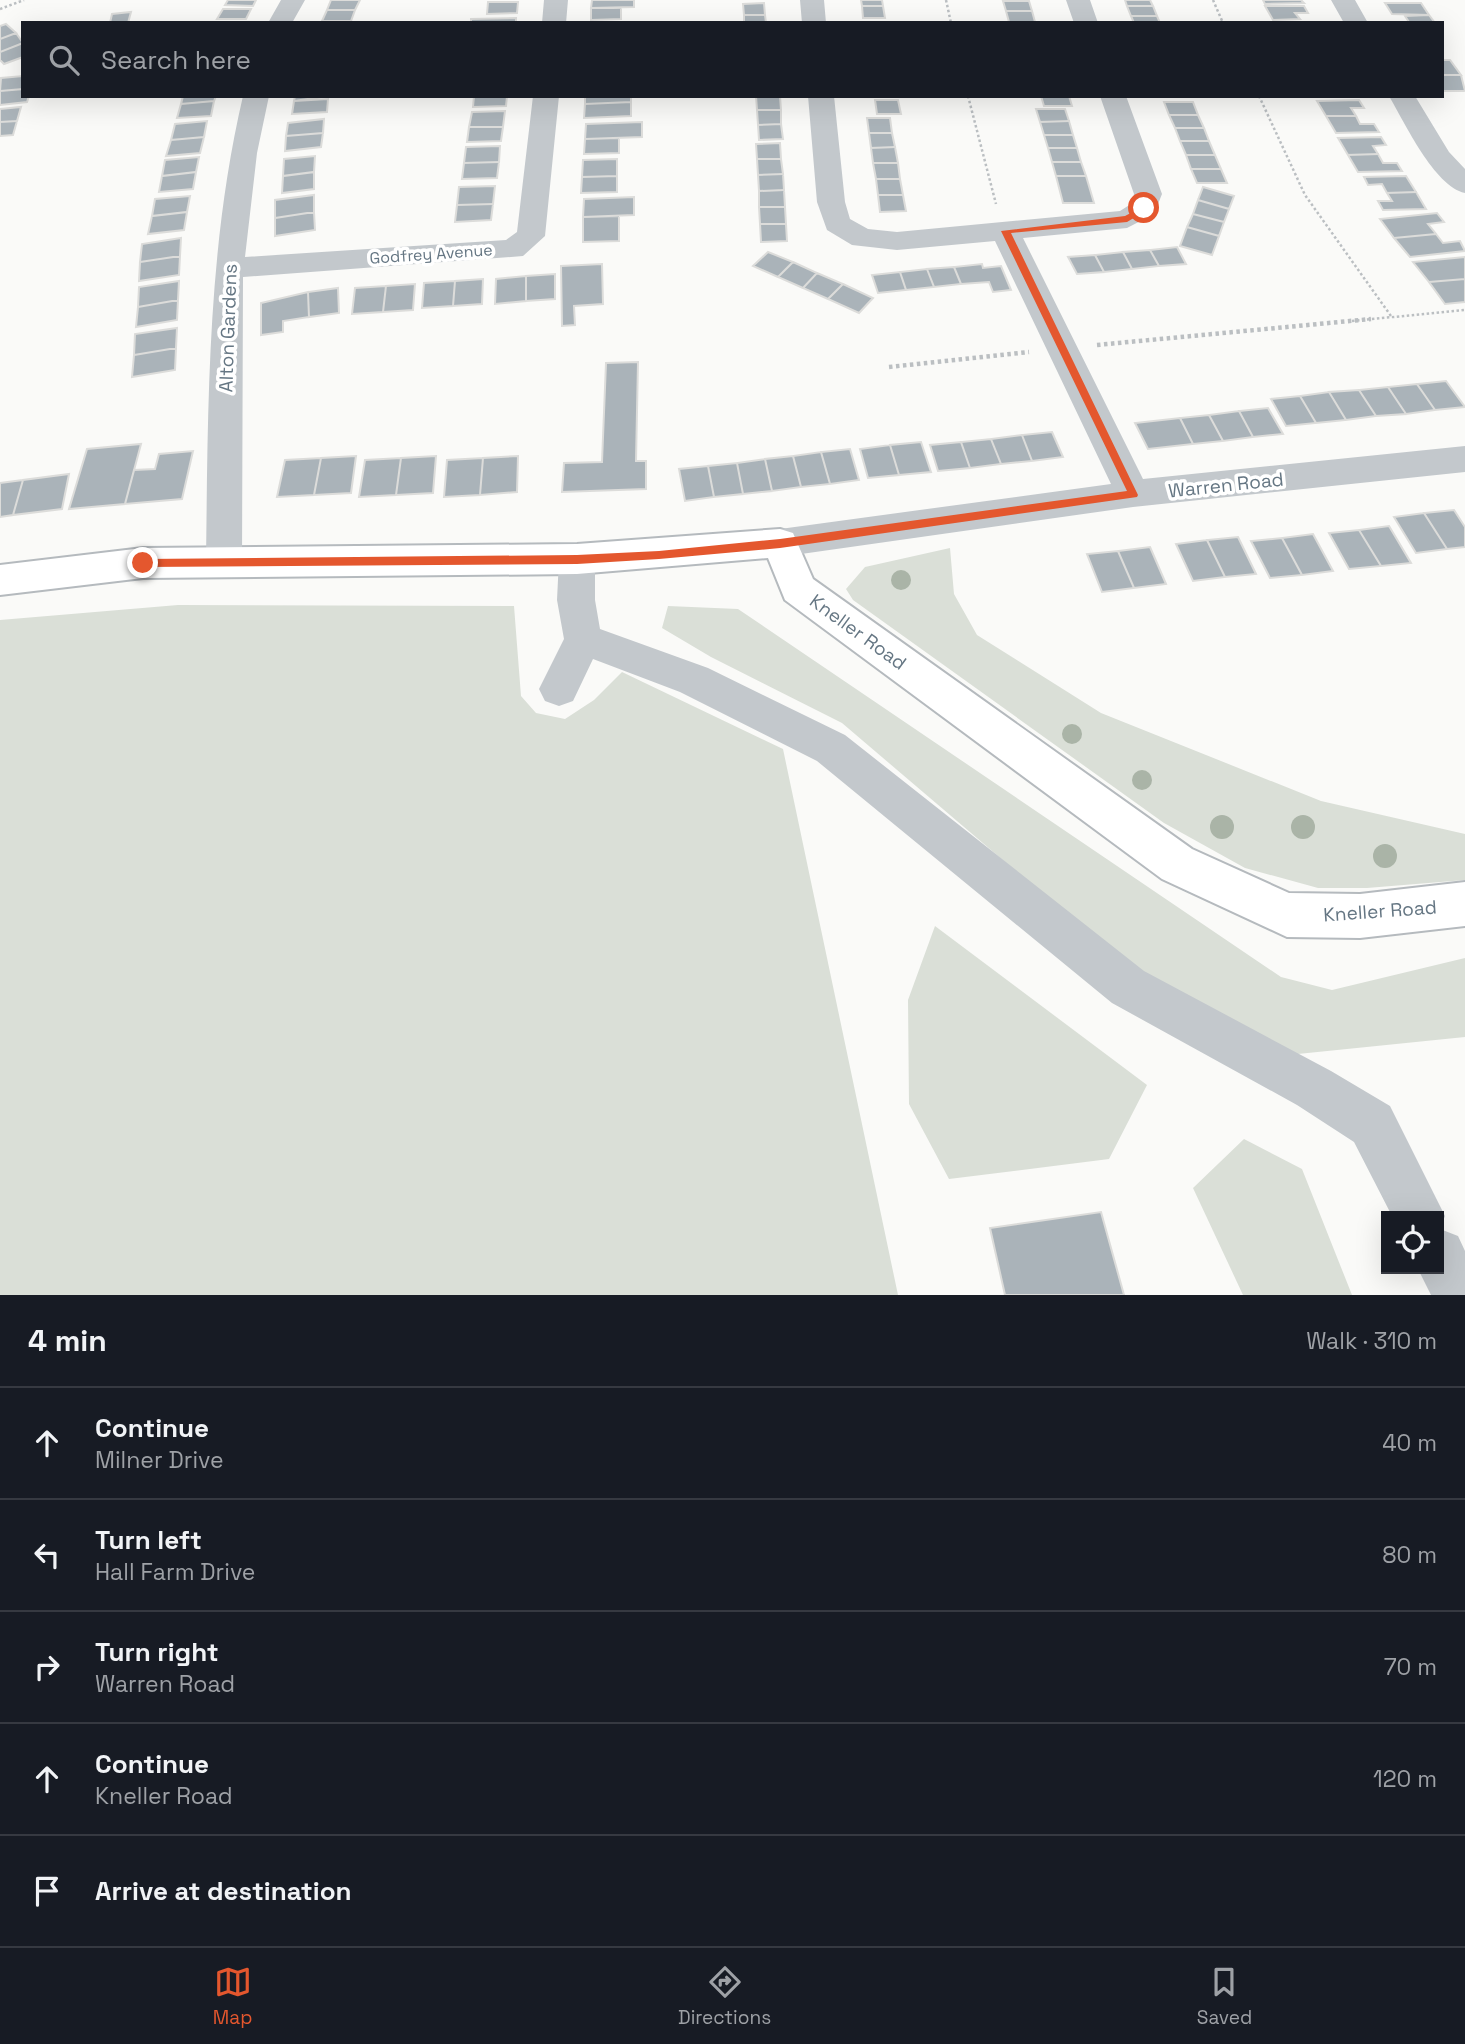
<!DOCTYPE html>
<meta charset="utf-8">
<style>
:root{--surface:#171b24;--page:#242831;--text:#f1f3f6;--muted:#9ea1a6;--line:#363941;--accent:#e4572e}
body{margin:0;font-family:"Space Grotesk",sans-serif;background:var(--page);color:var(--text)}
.controls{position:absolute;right:21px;bottom:21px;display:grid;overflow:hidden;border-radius:0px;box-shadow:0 7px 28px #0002}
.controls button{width:63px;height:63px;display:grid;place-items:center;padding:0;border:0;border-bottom:2px solid var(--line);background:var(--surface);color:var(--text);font:35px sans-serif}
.stop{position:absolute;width:21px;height:21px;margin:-16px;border:5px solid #e4572e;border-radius:50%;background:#fff}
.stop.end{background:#e4572e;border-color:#fff;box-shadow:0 2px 7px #0008}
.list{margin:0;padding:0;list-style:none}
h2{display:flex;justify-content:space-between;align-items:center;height:91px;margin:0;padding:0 28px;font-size:30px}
h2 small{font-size:23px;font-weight:400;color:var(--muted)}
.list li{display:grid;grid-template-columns:46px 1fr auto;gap:21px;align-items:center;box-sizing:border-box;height:112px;padding:0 28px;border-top:2px solid var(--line)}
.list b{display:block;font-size:26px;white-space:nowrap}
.list p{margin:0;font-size:23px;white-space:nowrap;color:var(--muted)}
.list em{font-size:23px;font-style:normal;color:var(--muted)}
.icon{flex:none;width:38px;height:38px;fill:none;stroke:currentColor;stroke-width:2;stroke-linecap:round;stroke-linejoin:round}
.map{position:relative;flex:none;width:1465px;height:1295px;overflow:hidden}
.search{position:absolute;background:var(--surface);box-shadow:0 7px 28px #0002;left:21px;right:21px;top:21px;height:77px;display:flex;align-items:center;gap:18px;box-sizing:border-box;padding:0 24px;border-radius:0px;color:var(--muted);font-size:26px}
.sheet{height:651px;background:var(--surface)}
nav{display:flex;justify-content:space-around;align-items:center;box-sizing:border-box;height:98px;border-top:2px solid var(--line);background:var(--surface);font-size:19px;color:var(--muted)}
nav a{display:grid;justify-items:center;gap:4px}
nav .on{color:var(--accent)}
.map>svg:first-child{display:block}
.green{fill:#dadfd7}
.building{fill:#aab3b9;stroke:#dcdcda;stroke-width:2}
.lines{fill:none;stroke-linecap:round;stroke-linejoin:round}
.major-casing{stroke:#b5babe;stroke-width:4}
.path-far1{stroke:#bbbfc2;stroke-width:2.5;stroke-dasharray:2.5 2.5;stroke-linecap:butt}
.path{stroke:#bbbfc2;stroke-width:4.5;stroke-dasharray:3.5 3.5;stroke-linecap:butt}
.minor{fill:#c3c8cc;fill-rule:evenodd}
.major{fill:#fff;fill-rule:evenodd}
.tree{fill:#aab4a7}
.route{fill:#e4572e}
.labels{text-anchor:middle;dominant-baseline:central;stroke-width:7;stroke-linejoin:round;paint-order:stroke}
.far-street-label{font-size:16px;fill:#657683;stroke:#fff}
.street-label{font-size:19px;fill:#657683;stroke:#fff}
</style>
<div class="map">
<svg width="1465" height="1295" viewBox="0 0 1465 1295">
<rect width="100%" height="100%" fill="#fafaf8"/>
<path class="green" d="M950 548 954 594 977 635 1101 713 1321 801 1465 834V880L1367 888H1318L1245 868 1164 823 853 600 846 589 865 567Z
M178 605 514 606 521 696 536 713 565 719 594 700 622 672 783 749 898 1295H0V620Z
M668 606 738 609 1281 977 1332 990 1465 958V1037L1288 1055 1120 960 842 723 711 657 662 628Z
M935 926 1147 1085 1109 1159 949 1179 909 1104 908 1000Z
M1244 1139 1302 1169 1352 1295H1243L1193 1188Z"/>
<path class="building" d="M228 0H256L253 6 225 5Z
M331 0H360L355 10H327Z
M592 0H634V7L591 8Z
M861 0H882L883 6H862Z
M1125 0H1150L1153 6H1127Z
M1263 0H1301L1304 3 1265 4Z
M1003 1H1029L1032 11H1006Z
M488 2H518L517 13 487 14Z
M764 3 765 15H744L743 4Z
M1385 3H1421L1429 15 1392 14Z
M862 6H883L885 18H863Z
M1127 6H1153L1157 16H1131Z
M1265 6H1304L1308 13H1295L1300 19 1273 20Z
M591 8H621V19L591 20Z
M223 9H251L246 19H217Z
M327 10H355L351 21H322Z
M1006 11H1032L1035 22H1009Z
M131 12 128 23H110L112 14Z
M744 15H765L766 23H744Z
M1429 15 1435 23 1398 22H1409L1405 16Z
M1131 16H1157L1160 23H1134Z
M516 18V23H471V19Z
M6 24 16 33 0 39V26Z
M16 33 23 43 0 52V39Z
M23 43V57L4 64 0 60V52Z
M1442 60H1450L1461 75H1442Z
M1442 75H1461L1465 91H1442Z
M23 76V89L0 91 1 78Z
M23 89V96H29L27 102 0 105V91Z
M183 96H216L214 101 181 104Z
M295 96H328L294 101Z
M474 96H507L506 106 473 107Z
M585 96H631V102L585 104Z
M756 96H780L781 110H757Z
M1041 96H1069L1072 106H1044Z
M328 99 327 112 292 114 294 101Z
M875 100H898L901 114H877Z
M1359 100 1364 108H1351L1356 116H1326L1317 101Z
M214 101 211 116 177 118 181 104Z
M631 102V116L584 118 585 104Z
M1164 102H1193L1198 115H1169Z
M21 107 17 121 0 122V109Z
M1036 109H1065L1069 121 1040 122Z
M757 110H781V124L758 125Z
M505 111 503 127H469L472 112Z
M1169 115H1198L1204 128H1175Z
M1326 116H1356L1360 124H1374L1379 132 1336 133Z
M867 118H890L892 133H869Z
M324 119 323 133 286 136 288 123Z
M17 121 13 135 0 136V122Z
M207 121 204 137 171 140 175 124Z
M1069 121 1073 135H1044L1040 122Z
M642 122V137L585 139 586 124Z
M781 124 783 139 759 140 758 125Z
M469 127H503L501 141 467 142Z
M1175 128H1204L1209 141H1180Z
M323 133 321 147 285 151 286 136Z
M869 133H892L895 147 871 148Z
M1044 135H1073L1077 148H1048Z
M204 137 200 153 166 156 171 140Z
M1381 137 1386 145 1373 146 1378 154 1348 155 1338 138Z
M619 138V153L584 154 585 139Z
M1180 141H1209L1215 155H1186Z
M780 143 781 159H757L756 144Z
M500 146 499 162 464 163 466 147Z
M895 147 898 163H873L871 148Z
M1048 148H1077L1081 162H1052Z
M1378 154 1383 163H1397L1402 171 1358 172 1348 155Z
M1186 155H1215L1221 169H1191Z
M315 156 314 172 283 176 284 159Z
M199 157 196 172 162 176 165 160Z
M617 159V176L582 177 583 160Z
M757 159H781L783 174 758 175Z
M499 162 497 178 462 179 464 163Z
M1052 162H1081L1086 176H1056Z
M873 163H898L900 179H876Z
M1191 169H1221L1227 183H1197Z
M196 172 193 189 159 192 162 176Z
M314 172V189L282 193 283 176Z
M783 174 784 190 759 191 758 175Z
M617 176V192L581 193 582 177Z
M1056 176H1086L1094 203H1063Z
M1406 176 1416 192 1387 193 1382 184 1368 185 1364 177Z
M876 179H900L903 195H878Z
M495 186 493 204 457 205 459 187Z
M1203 187 1234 196 1229 209 1198 200Z
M784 190 785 207H759V191Z
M1416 192 1426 209 1383 210 1378 201H1392L1387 193Z
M314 195V212L275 218V200Z
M878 195H903L906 211 880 212Z
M190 196 187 212 152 216 155 199Z
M634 197V215L583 217 584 199Z
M1198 200 1229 209 1224 222 1193 214Z
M493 204 491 220 455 222 457 205Z
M759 207H785L786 224H760Z
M187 212 184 230 148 234 152 216Z
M314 212 315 230 275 236V218Z
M1437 213 1444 222 1428 224 1436 234 1394 238 1380 219Z
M1193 214 1224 222 1219 236 1187 227Z
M619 216V241L583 242V217Z
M760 224H786L787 241 761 242Z
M1187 227 1219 236 1212 255 1180 246Z
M1436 234 1443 243 1460 241 1465 251 1410 257 1394 238Z
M181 238 180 256 140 262 142 244Z
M1177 247 1186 264 1159 266 1150 250Z
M1150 250 1159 266 1132 269 1123 252Z
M768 252 793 262 778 277 753 266Z
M1123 252 1132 269 1104 272 1095 255Z
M1095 255 1104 272 1077 274 1068 257Z
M180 256 179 275 139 281 140 262Z
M1465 257V279L1429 282 1413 262Z
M793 262 817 273 803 288 778 277Z
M602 264 603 304 574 306 575 325 562 326 561 266Z
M982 264 983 268 1001 266 1011 290 993 292 989 282 961 284 954 267Z
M954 267 961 284 934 287 927 269Z
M927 269 934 287 906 290 900 272Z
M900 272 906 290 878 293 872 275Z
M817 273 843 284 828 299 803 288Z
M555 274V299L526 301V276Z
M526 276V301L495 304 496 279Z
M483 279 482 304 453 306 455 281Z
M1465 279V302L1445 304 1429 282Z
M179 281 178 300 138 307 139 287Z
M455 281 453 306 422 308 424 283Z
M415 284 413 310 383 312 386 286Z
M843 284 873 298 859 313 828 299Z
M386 286 383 312 352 314 355 288Z
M338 288 339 313 309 317 308 292Z
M308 292 309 317 283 321V332L261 335V303Z
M178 300 177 320 136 327 138 307Z
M177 328 176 348 134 355 135 334Z
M176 348 175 370 132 377 134 355Z
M638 362 636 461H646V489L562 492 564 463 602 462 606 363Z
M1446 381 1465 407 1435 410 1417 384Z
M1417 384 1435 410 1406 414 1388 387Z
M1388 387 1406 414 1376 416 1359 390Z
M1359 390 1376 416 1346 420 1329 392Z
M1329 392 1346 420 1316 423 1300 396Z
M1300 396 1316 423 1286 426 1271 399Z
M1268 408 1283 434 1253 437 1239 411Z
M1239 411 1253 437 1223 441 1209 415Z
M1209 415 1223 441 1193 444 1180 418Z
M1180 418 1193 444 1148 449 1135 423Z
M1052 432 1063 457 1032 461 1022 435Z
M1022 435 1032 461 1001 464 991 439Z
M991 439 1001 464 970 468 961 442Z
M921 442 931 472 899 475 890 445Z
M961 442 970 468 938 471 930 445Z
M141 444 125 504 69 509 87 449Z
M890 445 899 475 868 478 860 449Z
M850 449 859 480 830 484 821 452Z
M193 451 182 499 125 504 134 470 155 469 159 454Z
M821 452 830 484 801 487 793 456Z
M356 456 351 493 314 495 321 458Z
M436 456 433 493 396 495 401 458Z
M518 456 517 492 480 495 483 458Z
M793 456 801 487 772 491 765 459Z
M321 458 314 495 277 497 285 460Z
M401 458 396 495 359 497 365 460Z
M483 458 480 495 444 497 447 460Z
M765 459 772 491 743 494 737 463Z
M737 463 743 494 714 497 708 466Z
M708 466 714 497 685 501 679 469Z
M69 474 62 509 13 515 23 480Z
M23 480 13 515 0 517V483Z
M1454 510 1465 527V547L1447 549 1424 513Z
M1424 513 1447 549 1416 553 1394 517Z
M1389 526 1411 563 1381 566 1359 530Z
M1359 530 1381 566 1349 569 1329 533Z
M1313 534 1333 571 1302 575 1282 538Z
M1238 537 1256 574 1225 577 1207 540Z
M1282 538 1302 575 1270 578 1251 541Z
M1207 540 1225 577 1193 581 1176 544Z
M1150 547 1166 584 1134 588 1118 551Z
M1118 551 1134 588 1102 592 1087 554Z
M1101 1212 1124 1295H1005L990 1228Z"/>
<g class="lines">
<g class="major-casing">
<path id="major" d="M780 529 793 533 813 579 1192 849 1289 893 1360 894 1465 882V926L1360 938 1287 937 1162 879 785 600 768 558 577 574 143 578 0 595V565L143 548 577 544Z"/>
</g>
<path class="path-far1" d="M946 0 951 23
M1213 0 1223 23
M0 9 24 0
M968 96 996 204
M1259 96 1305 195 1391 316
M1352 321 1465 310"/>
<path class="path" d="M1097 345 1371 319
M889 367 1029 352"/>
<path class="minor" d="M281 0H305L292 23H268Z
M544 0H568L566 23H542Z
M800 0H824L826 23H802Z
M1066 0H1090L1098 23H1074Z
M1331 0H1355L1368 23H1344Z
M243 96H269L257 153 245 257 506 240 517 232 533 96H559L545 236 523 256 243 277 242 562 237 572 224 577 211 572 206 562C208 405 207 250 243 96Z
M808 96H834L845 202 850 219 868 229 897 232 1120 211 1131 204 1134 194 1100 96H1126L1162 194 1154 214 1127 228 1023 238 1143 479 1465 446V472L1133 507 780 557 767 553 762 543 767 533 780 529 1111 484 995 241 897 250 852 245 827 230 817 202Z
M1389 96H1415L1449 152 1465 169V193C1434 186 1405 123 1389 96Z
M577 544 590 549 595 559V600L600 629 708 668 845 735 1144 971 1331 1071 1390 1106 1445 1216 1440 1229 1458 1236 1465 1251V1295H1431L1418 1269H1439V1216H1392L1354 1142 1297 1105 1112 1003 817 761 680 692 593 659 573 701 559 706 545 701 539 689 564 639 557 600 559 559 564 549Z"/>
<use href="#major" class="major"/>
</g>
<g class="tree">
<circle cx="901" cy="580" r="10"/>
<circle cx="1072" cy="734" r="10"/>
<circle cx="1142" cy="780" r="10"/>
<circle cx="1222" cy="827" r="12"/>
<circle cx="1303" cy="827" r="12"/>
<circle cx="1385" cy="856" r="12"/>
</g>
<path class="route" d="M1144 206 1147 210 1127 222 1011 233 1138 495 1137 497 780 548 659 559 577 564 143 567 138 563 143 559 577 555 659 551 780 539 1127 491 1001 231 1125 216Z"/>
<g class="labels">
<g class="far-street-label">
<text transform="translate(431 254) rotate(-4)">Godfrey Avenue</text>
</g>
<g class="street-label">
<text transform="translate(228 328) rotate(-88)">Alton Gardens</text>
<text transform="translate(1226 485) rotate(-6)">Warren Road</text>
<text transform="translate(858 632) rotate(36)">Kneller Road</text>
<text transform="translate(1380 911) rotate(-4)">Kneller Road</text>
</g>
</g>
</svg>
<div class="controls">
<button><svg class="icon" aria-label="locate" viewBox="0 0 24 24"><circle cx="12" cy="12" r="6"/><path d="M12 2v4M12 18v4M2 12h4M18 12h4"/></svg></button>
</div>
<div class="stop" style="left:1144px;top:208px"></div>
<div class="stop end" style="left:143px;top:563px"></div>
<div class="search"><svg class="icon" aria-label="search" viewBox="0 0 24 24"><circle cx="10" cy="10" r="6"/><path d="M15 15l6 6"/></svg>Search here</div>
</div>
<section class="sheet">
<h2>4 min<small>Walk · 310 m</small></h2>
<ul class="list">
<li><svg class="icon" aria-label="ahead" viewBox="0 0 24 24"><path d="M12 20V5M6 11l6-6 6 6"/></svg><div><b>Continue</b><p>Milner Drive</p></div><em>40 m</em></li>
<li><svg class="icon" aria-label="left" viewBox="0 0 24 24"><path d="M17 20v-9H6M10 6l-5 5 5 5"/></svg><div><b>Turn left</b><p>Hall Farm Drive</p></div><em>80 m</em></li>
<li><svg class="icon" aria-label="right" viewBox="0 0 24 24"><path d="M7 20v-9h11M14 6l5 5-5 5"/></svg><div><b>Turn right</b><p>Warren Road</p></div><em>70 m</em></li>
<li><svg class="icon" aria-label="ahead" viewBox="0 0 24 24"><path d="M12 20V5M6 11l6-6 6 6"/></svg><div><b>Continue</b><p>Kneller Road</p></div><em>120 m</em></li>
<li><svg class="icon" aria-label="arrive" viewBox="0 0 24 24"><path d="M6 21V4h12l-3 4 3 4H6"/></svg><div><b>Arrive at destination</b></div></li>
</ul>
</section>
<nav>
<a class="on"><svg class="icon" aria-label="map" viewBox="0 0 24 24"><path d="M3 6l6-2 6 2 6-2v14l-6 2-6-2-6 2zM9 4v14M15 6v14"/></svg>Map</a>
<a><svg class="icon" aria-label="directions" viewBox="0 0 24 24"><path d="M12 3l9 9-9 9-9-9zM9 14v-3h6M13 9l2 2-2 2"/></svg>Directions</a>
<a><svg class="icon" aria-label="saved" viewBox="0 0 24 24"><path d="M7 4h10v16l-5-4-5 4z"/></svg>Saved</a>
</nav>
